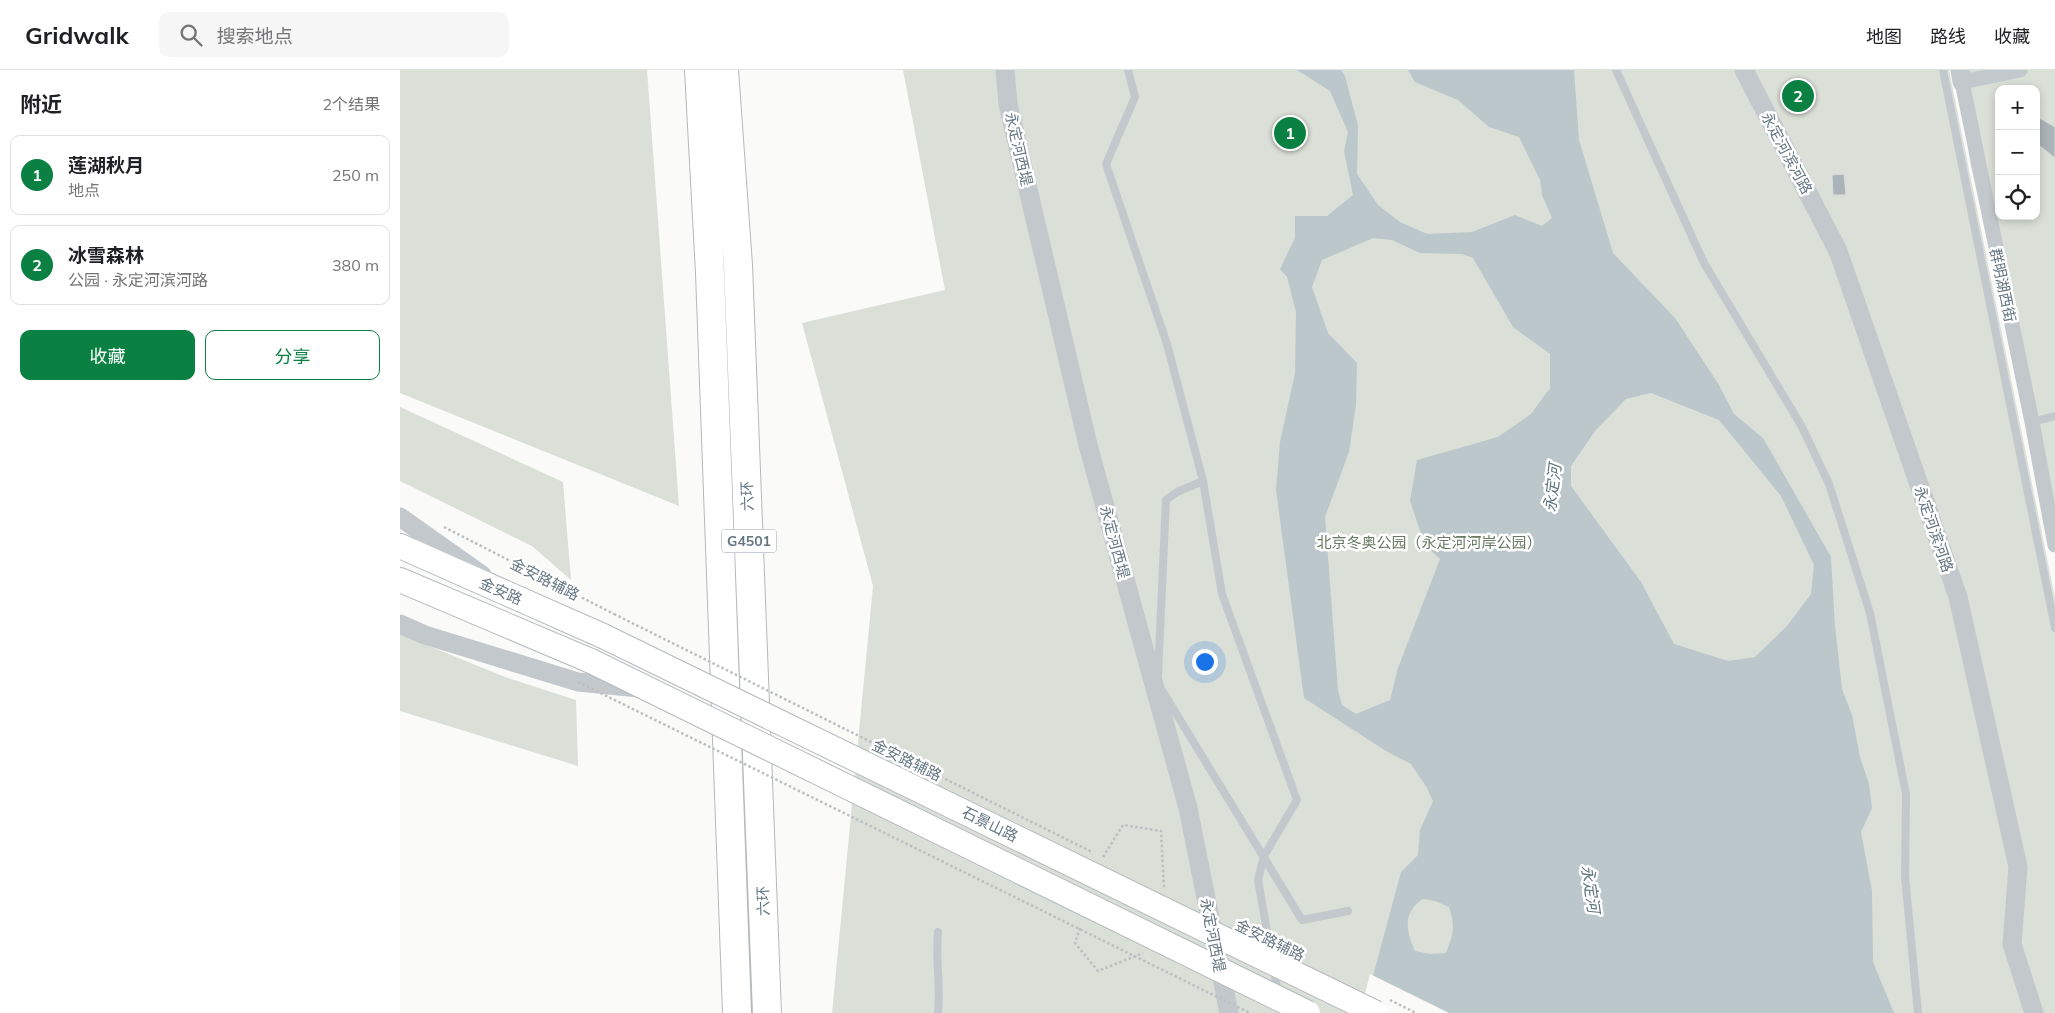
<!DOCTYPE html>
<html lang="zh">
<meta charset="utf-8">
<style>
:root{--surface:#fff;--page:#f6f6f6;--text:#202124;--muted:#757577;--line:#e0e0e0;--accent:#0b8043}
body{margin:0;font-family:Mulish,"Noto Sans SC",sans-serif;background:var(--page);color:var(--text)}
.controls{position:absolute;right:15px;top:15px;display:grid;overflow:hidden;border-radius:10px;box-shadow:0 2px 8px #0003}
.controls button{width:45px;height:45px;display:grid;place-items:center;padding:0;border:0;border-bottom:1px solid var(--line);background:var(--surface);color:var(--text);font:25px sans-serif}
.you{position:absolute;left:804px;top:591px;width:18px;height:18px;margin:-12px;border:4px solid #fff;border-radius:50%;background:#1a73e8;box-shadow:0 0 0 8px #1a73e833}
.badge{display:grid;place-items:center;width:32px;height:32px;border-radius:50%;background:var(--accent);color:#fff;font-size:16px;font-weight:700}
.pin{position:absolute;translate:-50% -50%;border:2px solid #fff;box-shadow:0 1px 5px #0006}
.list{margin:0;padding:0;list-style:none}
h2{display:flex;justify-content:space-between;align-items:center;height:65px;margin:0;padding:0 20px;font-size:21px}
h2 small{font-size:16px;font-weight:400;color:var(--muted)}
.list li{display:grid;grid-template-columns:32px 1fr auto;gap:15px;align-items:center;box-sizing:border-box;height:80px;margin:0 10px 10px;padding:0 10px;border:1px solid var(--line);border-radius:10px}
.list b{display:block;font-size:19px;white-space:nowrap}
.list p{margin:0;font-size:16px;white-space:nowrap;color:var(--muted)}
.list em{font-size:16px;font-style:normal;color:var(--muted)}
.actions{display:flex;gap:10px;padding:15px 20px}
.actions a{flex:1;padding:11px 0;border:1px solid var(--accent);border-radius:10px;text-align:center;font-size:18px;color:var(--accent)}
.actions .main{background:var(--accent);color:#fff}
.icon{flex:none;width:28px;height:28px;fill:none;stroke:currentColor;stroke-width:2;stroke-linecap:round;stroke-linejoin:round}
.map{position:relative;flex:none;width:1655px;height:943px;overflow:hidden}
header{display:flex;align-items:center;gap:30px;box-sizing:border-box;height:70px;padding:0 25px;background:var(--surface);border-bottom:1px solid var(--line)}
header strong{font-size:24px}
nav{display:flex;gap:28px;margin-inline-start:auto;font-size:18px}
.search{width:350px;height:45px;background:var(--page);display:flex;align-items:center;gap:12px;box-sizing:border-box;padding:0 18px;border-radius:10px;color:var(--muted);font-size:19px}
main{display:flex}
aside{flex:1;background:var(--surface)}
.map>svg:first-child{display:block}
.green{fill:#dadfd7;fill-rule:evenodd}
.water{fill:#bbc7cb;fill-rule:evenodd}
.pier{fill:#fafaf8}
.building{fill:#aab3b9;stroke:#dcdcda}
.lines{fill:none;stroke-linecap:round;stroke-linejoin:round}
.primary-casing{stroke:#b5babe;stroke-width:26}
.motorway-casing{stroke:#b4b9bd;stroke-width:30}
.path{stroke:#bbbfc2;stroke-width:2.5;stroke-dasharray:2.5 2.5;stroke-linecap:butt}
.service{stroke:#c3c8cc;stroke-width:8}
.minor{stroke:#c3c8cc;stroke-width:15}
.tertiary{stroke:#c3c8cc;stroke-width:19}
.primary{stroke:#fff;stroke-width:24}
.motorway{stroke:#fff;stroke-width:28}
.primary-bridge-casing{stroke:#b5babe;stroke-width:26;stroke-linecap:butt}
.path-bridge{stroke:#bbbfc2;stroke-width:2.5;stroke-dasharray:2.5 2.5;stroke-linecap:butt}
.primary-bridge{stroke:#fff;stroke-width:24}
.labels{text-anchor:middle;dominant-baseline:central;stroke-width:5;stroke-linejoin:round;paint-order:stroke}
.shield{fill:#fff;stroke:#939fa8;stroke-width:1}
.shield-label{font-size:14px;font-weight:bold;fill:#657683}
.street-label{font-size:15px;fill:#657683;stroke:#fff}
.park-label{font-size:15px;fill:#687a64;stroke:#fff}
.water-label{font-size:16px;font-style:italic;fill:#60757c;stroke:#fff}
</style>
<header>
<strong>Gridwalk</strong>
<div class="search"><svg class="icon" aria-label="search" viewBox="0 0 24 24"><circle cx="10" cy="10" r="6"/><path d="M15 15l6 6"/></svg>搜索地点</div>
<nav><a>地图</a><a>路线</a><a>收藏</a></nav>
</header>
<main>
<aside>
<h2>附近<small>2个结果</small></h2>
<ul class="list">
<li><span class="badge">1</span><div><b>莲湖秋月</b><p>地点</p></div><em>250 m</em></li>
<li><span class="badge">2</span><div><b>冰雪森林</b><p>公园 · 永定河滨河路</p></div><em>380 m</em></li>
</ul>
<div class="actions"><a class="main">收藏</a><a>分享</a></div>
</aside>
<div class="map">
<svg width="1655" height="943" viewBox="0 0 1655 943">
<rect width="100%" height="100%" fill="#fafaf8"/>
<path class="green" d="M0 0H247L279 436 0 323Z
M503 0H1549L1655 528V943H432L473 516 402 253 545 220Z
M1557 0H1655V473L1570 92ZM1599 19H1636V146H1599Z
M0 337 163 412 171 510 132 476 0 411Z
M0 564 105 607 176 630 178 696 0 641Z"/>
<path class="water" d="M897 0H941L945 6 958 56 957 104 978 135 1000 152 1027 164 1072 162 1115 145 1142 156 1152 148 1142 125 1140 110 1119 67 1089 57 1058 30 1015 12 1008 0H1174L1179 70 1213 183 1275 248 1319 315 1334 344 1363 368 1431 487 1435 556 1442 619 1452 645 1460 687 1469 714 1472 738 1461 762 1472 821 1473 892 1494 943H963L1001 802 1018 785 1020 760 1033 731 1027 718 1011 694 986 681 904 628 876 420 880 372 895 303 896 242 887 207 880 199 895 168V146H927L953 125 944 81 948 62 930 21ZM973 168 992 170 1020 183 1062 184 1073 188 1113 257 1150 284V318L1131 344 1098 367 1017 390 1010 431 1025 475 1040 489 998 598 990 630 956 644 942 635 938 620 925 447 949 382 956 335 957 293 928 263 912 217 922 190ZM1251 323 1319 350 1381 426 1414 495 1411 524 1387 556 1355 587 1328 591 1274 574 1241 512 1171 416V396L1195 361 1226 329ZM1023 829 1035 831 1049 837C1056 857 1053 865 1046 883L1031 884 1015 881C1006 860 1002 843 1023 829Z"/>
<path class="pier" d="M970 904 1049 943H960Z"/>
<path class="building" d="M1636 46 1655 57V88L1636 73Z
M1444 104 1446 125H1433L1432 105Z"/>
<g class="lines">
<g class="primary-casing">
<path id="primary" d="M0 476 203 566
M0 510 191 591"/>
</g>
<g class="motorway-casing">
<path id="motorway" d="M299 0 310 203 337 943
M324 0 338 195 367 943"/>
</g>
<path class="path" d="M44 457 214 544
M703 787 723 755 761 761 764 818
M680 858 675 873 698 901 743 883"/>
<path class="service" d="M728 0 735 27 706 94 767 274 803 411 822 524 897 730 864 786 858 810 878 923
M1216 0 1304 193 1402 357 1429 414 1470 543 1506 724 1505 806 1518 943
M1543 0 1655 558
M1632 352 1655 346
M758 605 766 430 777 422 803 411
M763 622 902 850 948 841
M538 862C535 889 541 916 538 943"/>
<path class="minor" d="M1620 0 1562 12 1632 352 1655 475"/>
<path class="tertiary" d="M605 0 608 34 688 375 788 738 829 943
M1344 0 1438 181 1558 527 1618 797 1612 874 1634 943
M1560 0 1562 12
M0 447 82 505
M0 554 25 565 178 612 239 618"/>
<use href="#primary" class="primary"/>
<use href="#motorway" class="motorway"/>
<g class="primary-bridge-casing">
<path id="primary-bridge" d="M203 566 976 943
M191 591 908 943"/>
</g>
<path class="path-bridge" d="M214 544 692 782
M178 612 850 943
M990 930 1016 943"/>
<use href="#primary-bridge" class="primary-bridge"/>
</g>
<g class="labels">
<rect class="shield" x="321.5" y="459.5" width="55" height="23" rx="4"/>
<g class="shield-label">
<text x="349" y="471">G4501</text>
</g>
<g class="street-label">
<text transform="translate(619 79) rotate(77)">永定河西堤</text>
<text transform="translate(1387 83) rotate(62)">永定河滨河路</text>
<text transform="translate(1603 215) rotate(78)">群明湖西街</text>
<text transform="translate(347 426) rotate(-92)">六环</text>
<text transform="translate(1534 459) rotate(71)">永定河滨河路</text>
<text transform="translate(715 472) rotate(75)">永定河西堤</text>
<text transform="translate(145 509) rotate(27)">金安路辅路</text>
<text transform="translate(101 521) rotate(24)">金安路</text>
<text transform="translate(507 690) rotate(26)">金安路辅路</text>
<text transform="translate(590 754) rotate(26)">石景山路</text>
<text transform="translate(363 831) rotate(-92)">六环</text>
<text transform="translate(813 865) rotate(79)">永定河西堤</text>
<text transform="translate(870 870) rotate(26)">金安路辅路</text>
</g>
<g class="park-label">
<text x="1029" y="472">北京冬奥公园（永定河河岸公园）</text>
</g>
<g class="water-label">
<text transform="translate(1152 418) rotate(-83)">永定河</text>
<text transform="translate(1191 819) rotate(82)">永定河</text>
</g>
</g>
</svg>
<div class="controls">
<button>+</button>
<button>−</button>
<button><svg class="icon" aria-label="locate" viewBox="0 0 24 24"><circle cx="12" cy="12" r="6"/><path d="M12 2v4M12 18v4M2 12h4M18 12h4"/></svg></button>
</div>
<div class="you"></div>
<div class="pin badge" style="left:890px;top:63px">1</div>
<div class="pin badge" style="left:1398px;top:26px">2</div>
</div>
</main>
